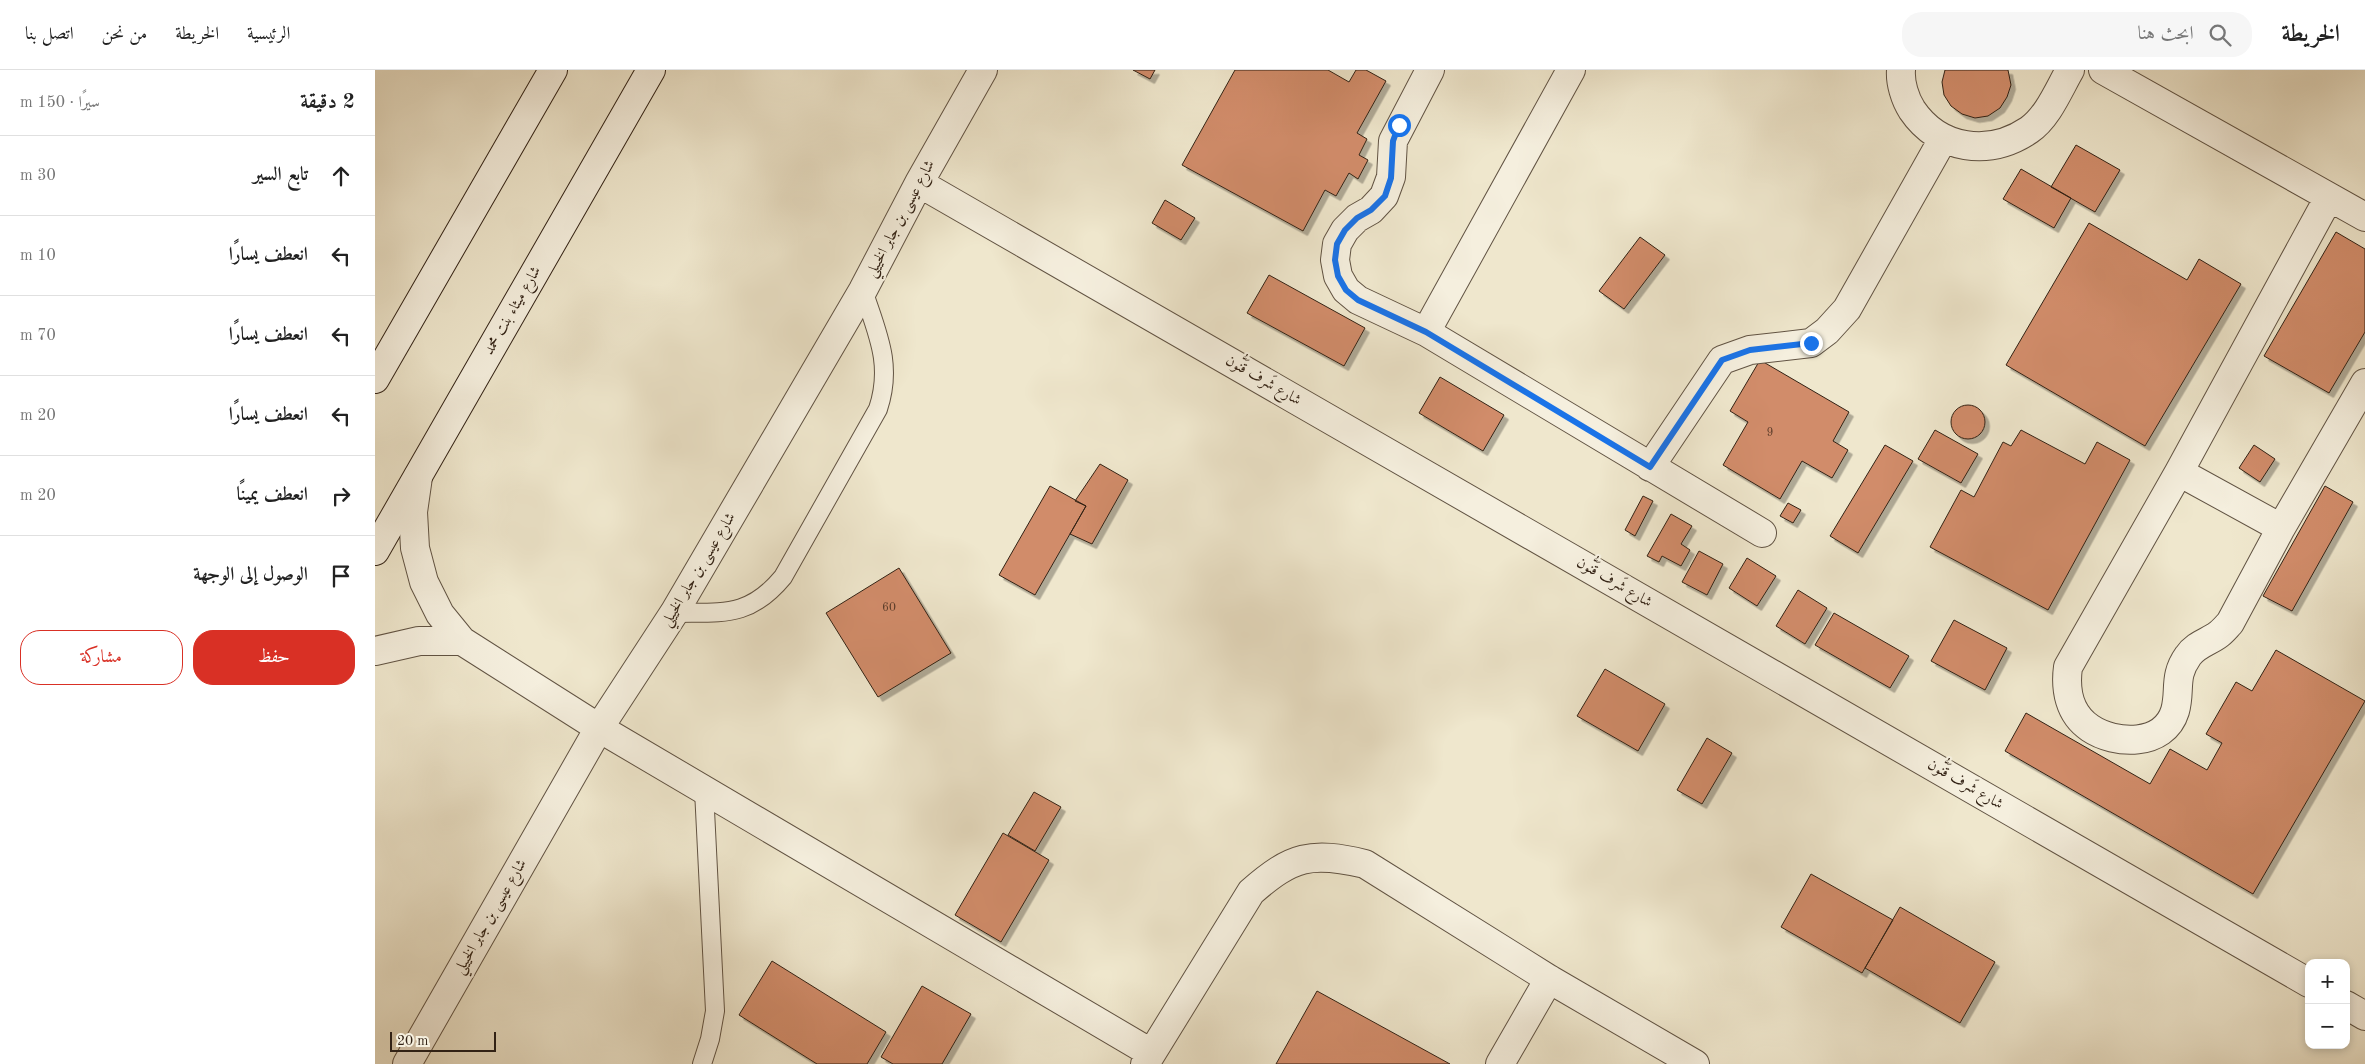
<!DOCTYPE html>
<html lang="ar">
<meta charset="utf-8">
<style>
:root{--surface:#fff;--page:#f6f6f6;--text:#222;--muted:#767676;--line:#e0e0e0;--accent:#d93025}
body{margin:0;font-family:"Old Standard TT",Amiri,serif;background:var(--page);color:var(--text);direction:rtl}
.controls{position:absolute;right:15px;bottom:15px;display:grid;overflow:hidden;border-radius:10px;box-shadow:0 2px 8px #0003}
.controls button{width:45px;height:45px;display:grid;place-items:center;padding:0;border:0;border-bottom:1px solid var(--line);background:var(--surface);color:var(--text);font:25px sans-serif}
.scale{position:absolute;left:15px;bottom:12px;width:106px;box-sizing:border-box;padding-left:5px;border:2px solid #322215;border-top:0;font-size:14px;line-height:18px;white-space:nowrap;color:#322215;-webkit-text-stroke:4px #f5efde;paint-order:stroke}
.stop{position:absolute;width:15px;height:15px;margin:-11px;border:4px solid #1a73e8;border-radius:50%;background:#fff}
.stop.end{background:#1a73e8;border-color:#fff;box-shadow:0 1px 5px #0008}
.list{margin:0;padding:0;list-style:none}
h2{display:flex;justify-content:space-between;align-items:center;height:65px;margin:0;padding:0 20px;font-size:21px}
h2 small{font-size:16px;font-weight:400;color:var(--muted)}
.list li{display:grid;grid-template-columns:32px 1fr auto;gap:15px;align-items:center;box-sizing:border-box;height:80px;padding:0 20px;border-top:1px solid var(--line)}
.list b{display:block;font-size:19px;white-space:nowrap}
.list em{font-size:16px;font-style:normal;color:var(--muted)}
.actions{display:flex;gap:10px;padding:15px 20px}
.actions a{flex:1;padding:11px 0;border:1px solid var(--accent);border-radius:20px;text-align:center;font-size:18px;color:var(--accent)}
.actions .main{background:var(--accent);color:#fff}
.icon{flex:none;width:28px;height:28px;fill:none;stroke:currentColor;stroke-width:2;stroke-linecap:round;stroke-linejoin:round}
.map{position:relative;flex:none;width:1990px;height:994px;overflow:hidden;direction:ltr}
header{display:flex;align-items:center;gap:30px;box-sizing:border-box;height:70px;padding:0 25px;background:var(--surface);border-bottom:1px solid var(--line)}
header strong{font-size:24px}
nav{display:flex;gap:28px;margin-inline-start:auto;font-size:18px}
.search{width:350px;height:45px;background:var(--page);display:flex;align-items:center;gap:12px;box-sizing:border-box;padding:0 18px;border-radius:20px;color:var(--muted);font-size:19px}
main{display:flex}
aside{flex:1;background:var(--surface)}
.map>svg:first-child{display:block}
.building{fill:#d18c6a;stroke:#322215;filter:url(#shadow)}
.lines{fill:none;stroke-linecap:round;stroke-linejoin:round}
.service-casing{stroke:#615343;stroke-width:20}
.minor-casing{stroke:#615343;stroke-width:30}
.secondary-casing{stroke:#322215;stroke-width:30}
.service{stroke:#f5efde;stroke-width:18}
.minor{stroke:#f5efde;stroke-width:28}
.secondary{stroke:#f5efde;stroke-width:28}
.route{stroke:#1a73e8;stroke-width:6}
.labels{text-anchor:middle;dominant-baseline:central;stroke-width:4.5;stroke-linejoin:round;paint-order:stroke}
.number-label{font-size:12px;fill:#5a3c2a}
.street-label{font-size:15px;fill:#322215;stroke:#f5efde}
</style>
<header>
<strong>الخريطة</strong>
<div class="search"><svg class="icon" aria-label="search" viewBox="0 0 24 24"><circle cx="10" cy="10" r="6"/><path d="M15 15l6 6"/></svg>ابحث هنا</div>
<nav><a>الرئيسية</a><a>الخريطة</a><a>من نحن</a><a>اتصل بنا</a></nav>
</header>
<main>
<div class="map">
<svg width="1990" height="994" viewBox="0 0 1990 994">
<defs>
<filter id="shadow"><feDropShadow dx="4.5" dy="4.5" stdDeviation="0" flood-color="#0004"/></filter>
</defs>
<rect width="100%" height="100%" fill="#efe7cd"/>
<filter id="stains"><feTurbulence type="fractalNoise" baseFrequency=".004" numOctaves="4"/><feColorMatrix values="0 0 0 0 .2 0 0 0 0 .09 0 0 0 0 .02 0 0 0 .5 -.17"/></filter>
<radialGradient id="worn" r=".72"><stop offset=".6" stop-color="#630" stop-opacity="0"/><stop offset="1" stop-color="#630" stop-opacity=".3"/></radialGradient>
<path class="building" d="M758 0H780L775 9Z
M860 0H953L974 12 981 0H991L1011 11 982 63 992 69 984 85 993 90 983 109 974 103 961 126 950 120 928 161 807 95Z
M1570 0H1633L1636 15 1632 27 1625 38 1613 46 1600 48 1587 44 1576 36 1569 25 1567 12Z
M1701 75 1745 100 1720 142 1676 117Z
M1646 99 1696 128 1679 158 1628 129Z
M790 130 820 148 806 170 777 153Z
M1714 153 1812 210 1824 189 1866 214 1770 376 1631 295Z
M1961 162 1990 179V262L1954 323 1889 286Z
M1265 167 1290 185 1249 239 1224 221Z
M894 205 990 258 969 296 872 243Z
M1385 290 1474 342 1458 371 1473 380 1457 408 1427 391 1405 429 1348 395 1373 352 1355 341Z
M1065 307 1129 345 1108 381 1044 343Z
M1576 352a17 17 0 1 1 34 0a17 17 0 1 1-34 0Z
M1560 360 1603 384 1586 413 1543 389Z
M1646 360 1710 394 1722 372 1755 390 1673 540 1555 477 1586 420 1599 427 1628 372 1636 376Z
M1510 375 1538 391 1483 483 1455 466Z
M1879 375 1900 389 1885 412 1864 398Z
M725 394 753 410 717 474 695 464 711 436 700 431Z
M675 416 711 436 660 525 624 505Z
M1950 416 1978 432 1917 541 1888 526Z
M1268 426 1278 431 1260 466 1250 460Z
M1413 433 1426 440 1418 453 1405 446Z
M1296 444 1317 456 1306 474 1315 480 1306 496 1287 486 1284 492 1272 486Z
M1324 481 1348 494 1332 525 1307 512Z
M1372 488 1401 506 1382 536 1354 518Z
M524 498 576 583 503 627 451 543Z
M1423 520 1452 538 1430 574 1401 556Z
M1459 543 1534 586 1515 618 1440 575Z
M1579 550 1632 578 1610 620 1556 591Z
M1901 580 1990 631 1878 824 1630 681 1651 643 1775 714 1795 679 1832 700 1847 673 1831 664 1861 612 1877 621Z
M1230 599 1290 634 1263 681 1202 646Z
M1332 668 1357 683 1327 734 1302 720Z
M659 722 686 737 660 781 633 765Z
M628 763 674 790 626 872 580 845Z
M1436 804 1518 850 1487 903 1406 857Z
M1525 837 1620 892 1585 953 1490 898Z
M397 891 511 962 492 994H442L364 945Z
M547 916 596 944 567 994H518L506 987Z
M942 921 1075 994H901Z"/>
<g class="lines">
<g class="service-casing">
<path id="service" d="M299 543C348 542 374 548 408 507L503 339C518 294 502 263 488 220
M327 994 335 969 340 941 329 720"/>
</g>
<g class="minor-casing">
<path id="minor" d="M1055 0 1018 71 1016 107 1009 126 996 140 982 148 970 160 962 174 960 190 963 206 971 220 983 230 1051 262 1387 463
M1526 0C1525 13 1530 29 1537 40 1564 80 1614 87 1654 60 1673 47 1684 19 1695 0
M1728 0 1990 147
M544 113 1934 913
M1954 127 1804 402 1693 597C1690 619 1694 644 1715 658 1740 675 1789 677 1800 641 1806 620 1798 607 1813 586 1821 574 1834 572 1844 564 1848 561 1852 556 1855 553L1906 458 1990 313
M1051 262 1196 0
M1275 397 1347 290 1375 280 1436 273 1452 261 1472 239 1568 69
M1804 402 1906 458
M43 407 38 442 40 478 49 512 65 544 87 571 224 658 776 983
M0 581 44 571H87
M1971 935 1990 946
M32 994 224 658 299 543 488 220 544 113 608 0
M770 994 876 822C917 786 936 781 990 794L1174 909 1320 994
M1125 994 1174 909"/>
</g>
<g class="secondary-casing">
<path id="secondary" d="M0 309 178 0
M0 481 276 0"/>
</g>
<use href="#service" class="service"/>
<use href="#minor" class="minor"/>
<use href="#secondary" class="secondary"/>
</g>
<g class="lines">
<path class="route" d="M1024 55 1018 71 1016 108 1010 126 996 140 982 148 970 160 962 174 960 190 963 206 971 220 983 230 1051 262 1275 397 1347 290 1375 280 1436 273"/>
</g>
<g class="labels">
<g class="number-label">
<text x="1395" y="363">9</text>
<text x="514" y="538">60</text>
</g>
<g class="street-label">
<text transform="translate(526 149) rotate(-62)">شارع عيسى بن جابر الخييلي</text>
<text transform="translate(138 241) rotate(-60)">شارع ميثاء بنت محمد</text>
<text transform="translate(888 311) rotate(30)">شارع شَرف قَنُّون</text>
<text transform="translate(324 500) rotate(-59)">شارع عيسى بن جابر الخييلي</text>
<text transform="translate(1239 513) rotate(30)">شارع شَرف قَنُّون</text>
<text transform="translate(1590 715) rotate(30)">شارع شَرف قَنُّون</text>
<text transform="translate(116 847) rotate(-60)">شارع عيسى بن جابر الخييلي</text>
</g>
</g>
<rect width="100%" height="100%" filter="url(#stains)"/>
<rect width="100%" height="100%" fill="url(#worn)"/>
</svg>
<div class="controls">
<button>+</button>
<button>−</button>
</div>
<div class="scale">20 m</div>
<div class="stop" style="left:1024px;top:55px"></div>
<div class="stop end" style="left:1436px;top:273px"></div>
</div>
<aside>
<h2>2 دقيقة<small>سيرًا · 150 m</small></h2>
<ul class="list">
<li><svg class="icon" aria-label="ahead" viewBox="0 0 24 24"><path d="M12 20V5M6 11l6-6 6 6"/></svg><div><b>تابع السير</b></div><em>30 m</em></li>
<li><svg class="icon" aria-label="left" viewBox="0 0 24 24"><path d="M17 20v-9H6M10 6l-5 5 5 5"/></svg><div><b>انعطف يسارًا</b></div><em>10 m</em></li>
<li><svg class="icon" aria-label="left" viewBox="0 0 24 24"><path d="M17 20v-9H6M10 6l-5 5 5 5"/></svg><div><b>انعطف يسارًا</b></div><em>70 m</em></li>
<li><svg class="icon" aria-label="left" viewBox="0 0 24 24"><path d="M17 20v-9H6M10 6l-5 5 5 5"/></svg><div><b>انعطف يسارًا</b></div><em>20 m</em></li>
<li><svg class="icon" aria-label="right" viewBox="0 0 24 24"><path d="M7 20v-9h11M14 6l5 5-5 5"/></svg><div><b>انعطف يمينًا</b></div><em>20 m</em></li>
<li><svg class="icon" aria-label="arrive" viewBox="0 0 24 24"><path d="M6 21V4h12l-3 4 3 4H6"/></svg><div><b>الوصول إلى الوجهة</b></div></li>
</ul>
<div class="actions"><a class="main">حفظ</a><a>مشاركة</a></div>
</aside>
</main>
